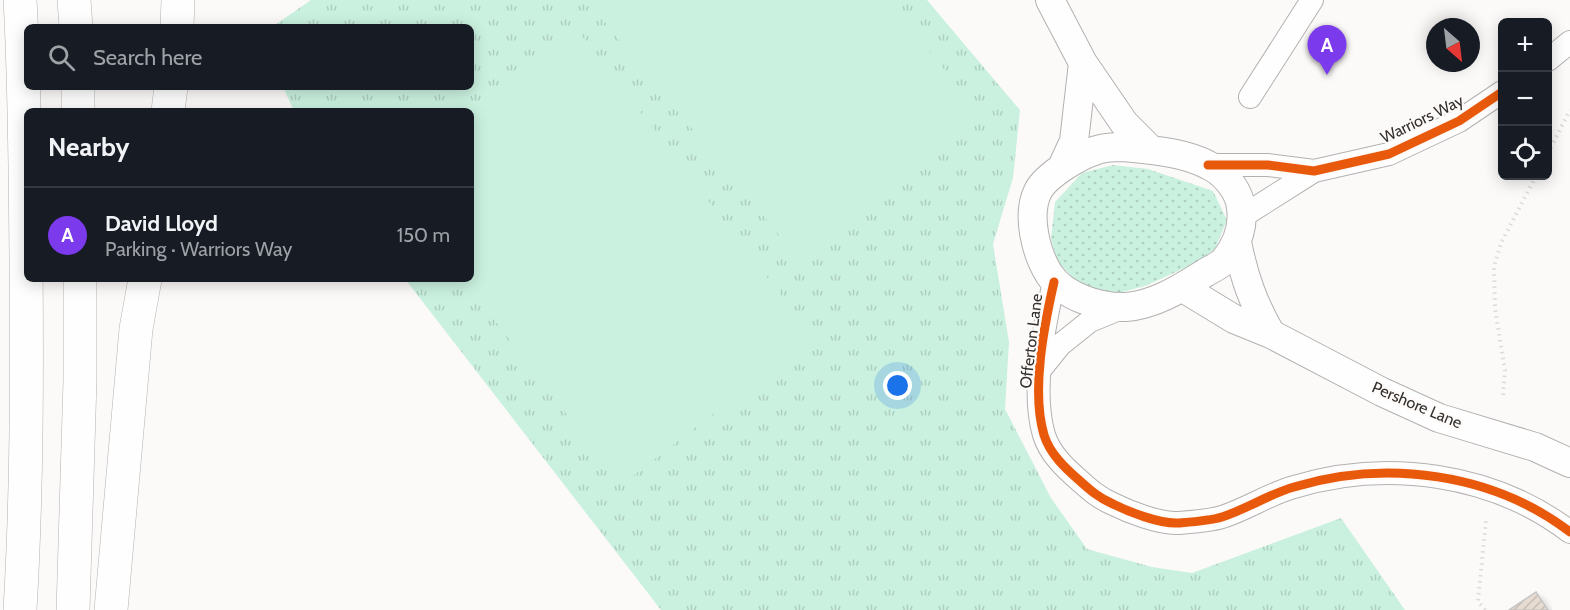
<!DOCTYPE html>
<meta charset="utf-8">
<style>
:root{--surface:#171b24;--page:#20242c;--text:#f1f3f6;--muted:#9ea1a6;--line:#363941;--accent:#7c3aed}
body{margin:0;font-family:Cabin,sans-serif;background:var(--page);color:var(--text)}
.controls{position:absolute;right:18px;top:18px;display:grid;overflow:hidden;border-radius:9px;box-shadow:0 3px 15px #0003}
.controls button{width:54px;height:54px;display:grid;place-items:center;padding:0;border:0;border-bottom:2px solid var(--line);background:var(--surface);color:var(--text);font:30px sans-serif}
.compass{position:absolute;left:1426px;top:18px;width:54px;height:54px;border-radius:50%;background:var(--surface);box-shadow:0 3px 15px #0003;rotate:152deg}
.you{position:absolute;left:898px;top:386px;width:21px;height:21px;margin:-15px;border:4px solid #fff;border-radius:50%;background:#1a73e8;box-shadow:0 0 0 9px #1a73e833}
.badge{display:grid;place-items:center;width:39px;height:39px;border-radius:50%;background:var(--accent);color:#fff;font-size:20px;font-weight:700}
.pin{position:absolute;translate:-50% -50px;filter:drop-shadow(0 2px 3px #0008)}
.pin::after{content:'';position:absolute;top:32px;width:21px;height:18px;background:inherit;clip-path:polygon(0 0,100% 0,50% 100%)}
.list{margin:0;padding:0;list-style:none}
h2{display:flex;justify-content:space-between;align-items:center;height:78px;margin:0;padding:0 24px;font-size:26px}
h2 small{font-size:20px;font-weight:400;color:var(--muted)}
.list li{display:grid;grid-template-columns:39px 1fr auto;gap:18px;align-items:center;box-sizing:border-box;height:96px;padding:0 24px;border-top:2px solid var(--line)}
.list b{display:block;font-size:22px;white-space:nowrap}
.list p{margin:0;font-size:20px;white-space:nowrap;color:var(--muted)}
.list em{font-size:20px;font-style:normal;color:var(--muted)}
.icon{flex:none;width:33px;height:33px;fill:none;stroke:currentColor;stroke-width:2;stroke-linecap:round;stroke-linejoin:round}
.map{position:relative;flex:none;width:1570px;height:610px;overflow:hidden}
.search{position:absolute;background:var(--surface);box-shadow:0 3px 15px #0003;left:24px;top:24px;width:450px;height:66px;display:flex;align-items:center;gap:15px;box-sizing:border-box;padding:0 21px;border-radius:9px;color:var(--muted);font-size:22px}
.panel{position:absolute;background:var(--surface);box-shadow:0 3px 15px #0003;left:24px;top:108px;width:450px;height:174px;border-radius:9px}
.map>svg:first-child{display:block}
.grass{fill:url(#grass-dots)}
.park{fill:url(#park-tufts)}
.garden{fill:#caf1df}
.building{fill:url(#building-hatch);stroke:#c7c5c5;stroke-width:1.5;filter:url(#shadow)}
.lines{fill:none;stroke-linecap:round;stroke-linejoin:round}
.minor-casing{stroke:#b3b1b0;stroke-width:24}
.major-casing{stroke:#b3b1b0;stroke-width:30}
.highway-casing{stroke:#b3b1b0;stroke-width:34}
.path{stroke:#dbdbda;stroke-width:4;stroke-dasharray:1.5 4.5;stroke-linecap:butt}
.minor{stroke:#fffefe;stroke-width:22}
.major{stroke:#fffefe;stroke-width:28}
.highway{stroke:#fffefe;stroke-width:33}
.cycleway-casing{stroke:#fdfaf8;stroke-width:13}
.cycleway{stroke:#e8590c;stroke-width:9}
.labels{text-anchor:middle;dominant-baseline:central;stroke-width:4.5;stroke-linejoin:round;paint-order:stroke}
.street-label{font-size:16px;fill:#323130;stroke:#fdfaf8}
</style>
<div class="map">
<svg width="1570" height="610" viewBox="0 0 1570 610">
<defs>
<pattern id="grass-dots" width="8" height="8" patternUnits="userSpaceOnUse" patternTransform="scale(1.5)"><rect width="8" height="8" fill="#caf1df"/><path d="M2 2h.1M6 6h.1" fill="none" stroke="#aecfc0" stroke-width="1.8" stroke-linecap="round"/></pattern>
<pattern id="park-tufts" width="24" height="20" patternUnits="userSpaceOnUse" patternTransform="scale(1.5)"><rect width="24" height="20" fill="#caf1df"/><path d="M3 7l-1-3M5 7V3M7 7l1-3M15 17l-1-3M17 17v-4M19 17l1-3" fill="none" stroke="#aecfc0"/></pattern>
<pattern id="building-hatch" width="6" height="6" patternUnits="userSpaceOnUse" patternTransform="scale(1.5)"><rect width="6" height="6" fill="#e7dcd2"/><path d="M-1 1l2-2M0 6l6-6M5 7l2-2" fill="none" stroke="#c7bdb5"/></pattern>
<filter id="shadow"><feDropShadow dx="3.5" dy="6" stdDeviation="3" flood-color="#0004"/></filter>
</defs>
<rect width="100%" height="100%" fill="#fcfaf9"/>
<path class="grass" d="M1113 165 1148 169 1213 191 1227 220 1215 249 1200 261 1145 286 1111 295 1080 284 1058 263 1051 239 1055 202 1082 173Z"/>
<path class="park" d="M311 0H927L1020 110 1013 178 993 244 1009 342 1005 409 1051 498 1087 549 1152 567 1192 573 1341 518 1405 610H661L405 279H471V111H294L283 87H471V27H272Z"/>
<path class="garden" d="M587 0H888L977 110 796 256Z
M578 31 813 337 621 485 463 279H471V113Z"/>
<path class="building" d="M1536 592 1548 610H1509Z"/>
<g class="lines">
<g class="minor-casing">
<path id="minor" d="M1548 60 1570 42
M1250 97 1312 0
M1208 165H1268L1314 171 1389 154 1459 121 1502 92
M1243 216 1314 171
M1054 282C1044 326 1031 391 1044 435 1050 454 1065 468 1080 481 1090 490 1099 498 1113 504 1129 512 1160 524 1178 523 1191 522 1209 521 1222 517 1247 509 1269 494 1294 487 1386 459 1493 473 1570 532
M1040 370 1060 345 1090 321 1124 307"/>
</g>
<g class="major-casing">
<path id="major" d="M1050 0 1083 63 1124 123 1151 150
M1124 147C1151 150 1184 152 1208 165 1223 172 1236 187 1240 202 1245 224 1238 244 1224 261 1219 266 1211 269 1205 273 1181 288 1155 305 1126 307 1100 308 1064 297 1049 274 1036 253 1026 215 1038 191 1046 175 1080 155 1097 150 1105 147 1115 147 1124 147Z
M1062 167 1074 141 1083 63
M1237 242C1244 277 1253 303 1271 334
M1183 288 1234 319 1271 334 1382 392 1439 418 1535 447 1570 463"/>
</g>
<g class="highway-casing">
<path id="highway" d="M20 0C25 85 25 170 26 255 27 373 27 492 20 610
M74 0 76 27
M177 27 178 0
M78 87V111
M168 111 171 87
M73 610 80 380V279
M111 610 136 329 145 279"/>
</g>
<path class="path" d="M1548 153 1570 110
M1503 395 1505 370 1495 309 1494 267 1501 243 1536 176
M1485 610 1478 601 1486 521"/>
<use href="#minor" class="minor"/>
<use href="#major" class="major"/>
<use href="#highway" class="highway"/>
<g class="cycleway-casing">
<path id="cycleway" d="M1208 165H1268L1314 171 1389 154 1459 121 1502 92
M1054 282C1044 326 1031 391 1044 435 1050 454 1065 468 1080 481 1090 490 1099 498 1113 504 1129 512 1160 524 1178 523 1191 522 1209 521 1222 517 1247 509 1269 494 1294 487 1386 459 1493 473 1570 532"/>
</g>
<use href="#cycleway" class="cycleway"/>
</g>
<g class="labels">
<g class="street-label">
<text transform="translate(1422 119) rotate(-26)">Warriors Way</text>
<text transform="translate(1031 341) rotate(-83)">Offerton Lane</text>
<text transform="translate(1417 405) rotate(23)">Pershore Lane</text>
</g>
</g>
</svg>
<div class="controls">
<button>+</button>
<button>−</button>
<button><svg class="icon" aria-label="locate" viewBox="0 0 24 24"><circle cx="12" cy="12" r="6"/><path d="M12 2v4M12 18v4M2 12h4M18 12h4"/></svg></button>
</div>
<svg class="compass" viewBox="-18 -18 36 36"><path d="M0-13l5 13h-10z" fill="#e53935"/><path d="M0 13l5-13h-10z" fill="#9ea1a6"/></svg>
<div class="you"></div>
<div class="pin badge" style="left:1327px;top:75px">A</div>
<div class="search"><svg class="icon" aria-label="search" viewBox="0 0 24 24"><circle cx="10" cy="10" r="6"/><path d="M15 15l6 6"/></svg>Search here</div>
<section class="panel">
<h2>Nearby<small></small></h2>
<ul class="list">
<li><span class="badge">A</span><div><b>David Lloyd</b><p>Parking · Warriors Way</p></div><em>150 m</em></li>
</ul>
</section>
</div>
